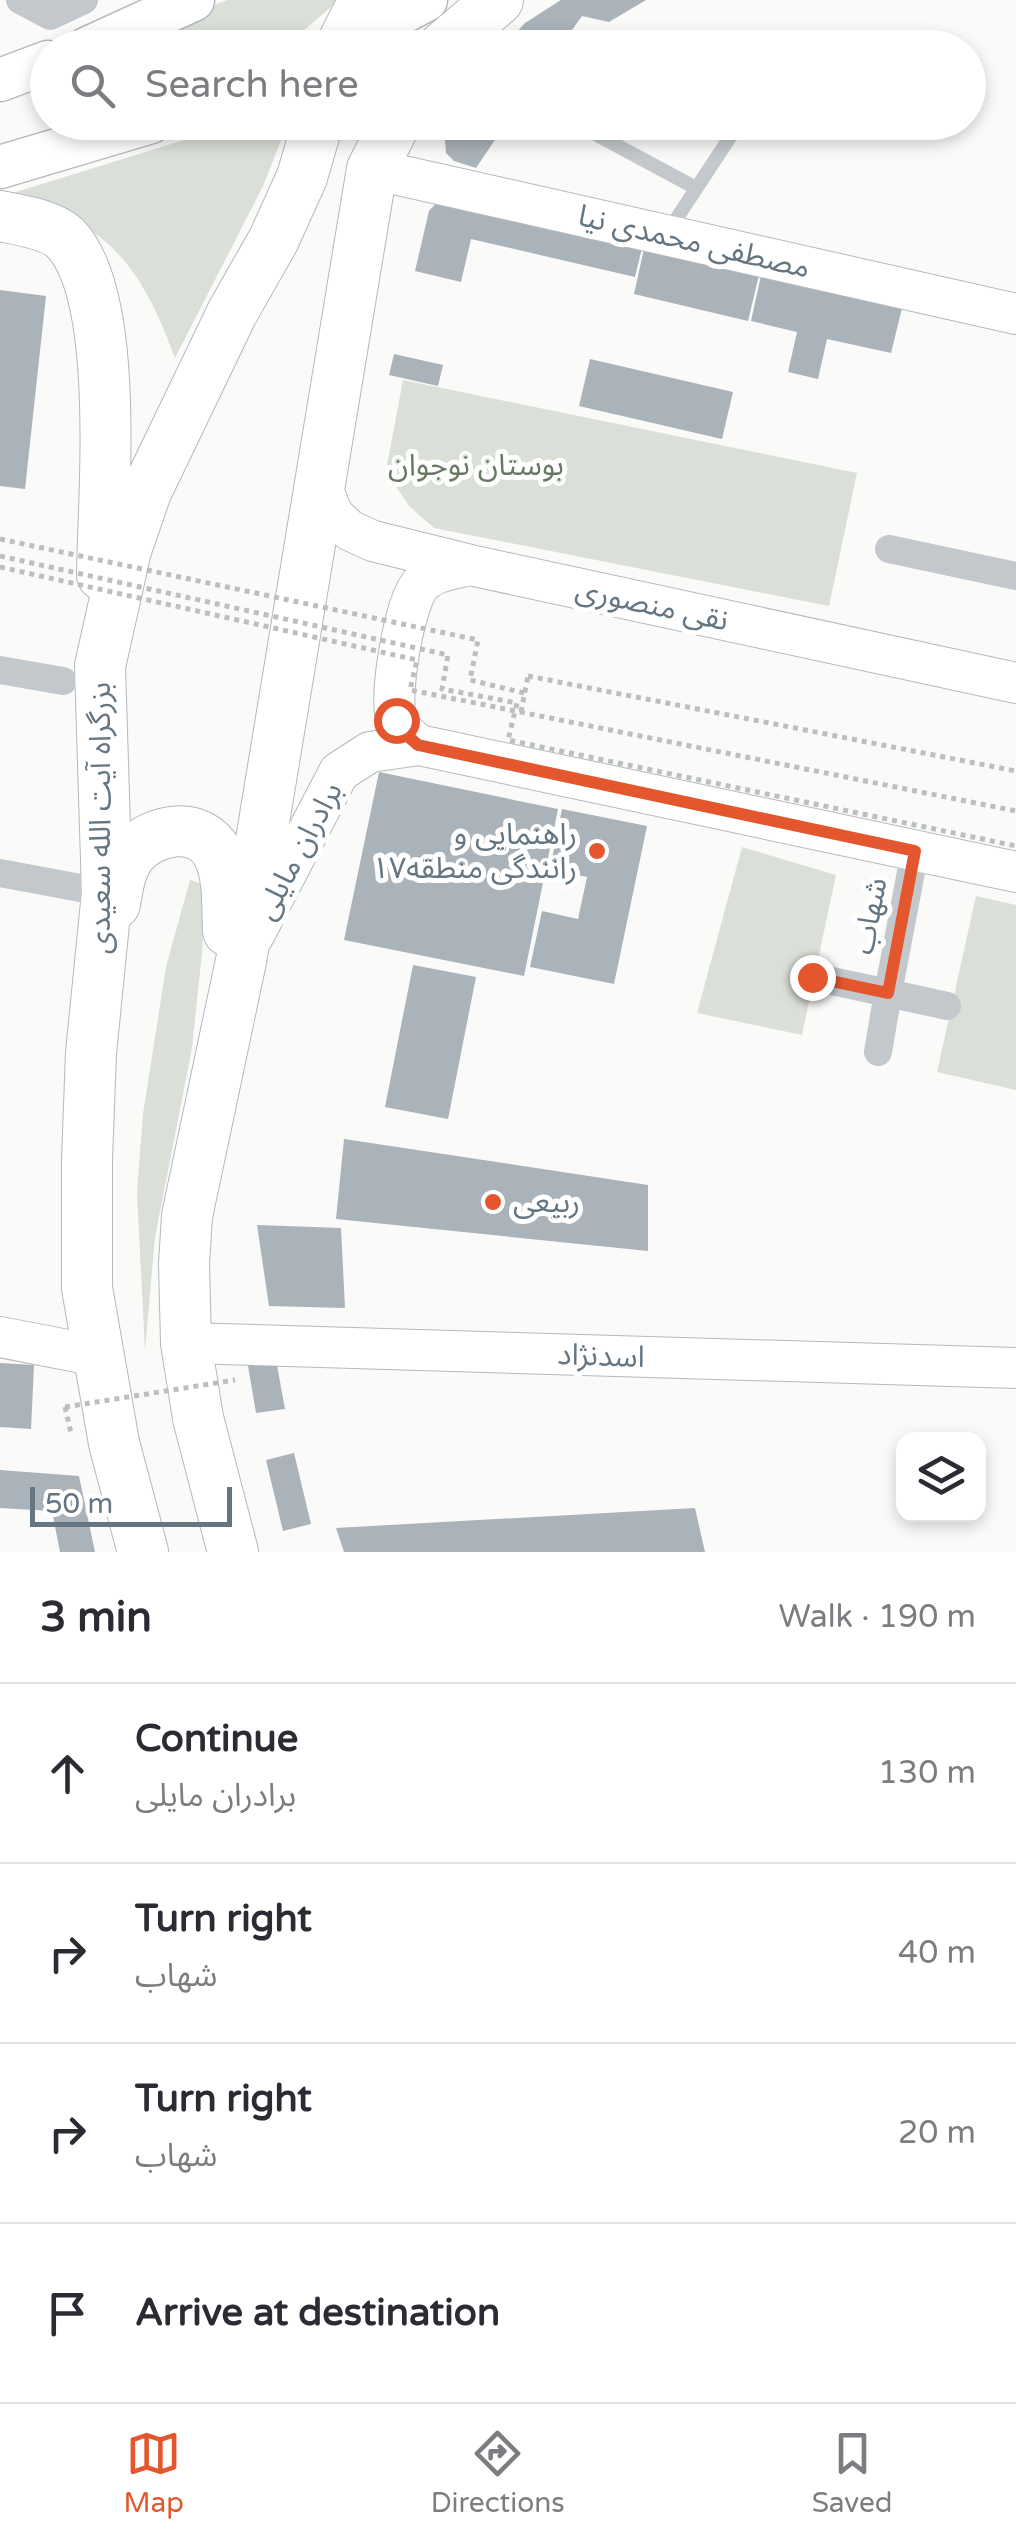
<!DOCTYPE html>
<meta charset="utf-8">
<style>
:root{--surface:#fff;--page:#f2f2f3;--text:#2b2b33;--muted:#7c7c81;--line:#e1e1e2;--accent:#e4572e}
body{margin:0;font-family:"Varela Round","Noto Sans Arabic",sans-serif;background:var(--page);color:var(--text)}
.controls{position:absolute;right:30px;bottom:30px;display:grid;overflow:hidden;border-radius:20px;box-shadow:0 5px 15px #0003}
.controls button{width:90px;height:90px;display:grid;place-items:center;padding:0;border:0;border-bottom:2px solid var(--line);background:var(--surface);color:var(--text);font:50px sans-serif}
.scale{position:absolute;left:30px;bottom:25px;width:202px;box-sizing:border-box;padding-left:10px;border:5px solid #657683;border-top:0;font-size:28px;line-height:35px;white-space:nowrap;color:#657683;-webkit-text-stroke:8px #fff;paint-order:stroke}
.stop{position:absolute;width:30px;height:30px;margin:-22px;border:8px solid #e4572e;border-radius:50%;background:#fff}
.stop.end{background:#e4572e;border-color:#fff;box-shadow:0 2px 10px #0008}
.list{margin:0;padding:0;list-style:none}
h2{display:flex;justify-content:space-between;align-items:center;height:130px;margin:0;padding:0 40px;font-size:42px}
h2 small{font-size:32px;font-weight:400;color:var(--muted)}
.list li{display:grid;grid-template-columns:65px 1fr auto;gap:30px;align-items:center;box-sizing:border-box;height:180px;padding:0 40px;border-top:2px solid var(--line)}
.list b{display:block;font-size:38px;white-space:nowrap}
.list p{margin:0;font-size:32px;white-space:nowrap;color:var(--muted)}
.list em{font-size:32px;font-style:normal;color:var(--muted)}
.icon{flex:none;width:55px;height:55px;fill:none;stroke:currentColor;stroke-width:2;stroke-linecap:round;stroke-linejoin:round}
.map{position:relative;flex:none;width:1016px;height:1552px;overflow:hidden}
.search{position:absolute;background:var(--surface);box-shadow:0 5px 15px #0003;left:30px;right:30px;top:30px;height:110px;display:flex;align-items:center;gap:25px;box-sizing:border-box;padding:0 35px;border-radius:55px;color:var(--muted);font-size:38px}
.sheet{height:850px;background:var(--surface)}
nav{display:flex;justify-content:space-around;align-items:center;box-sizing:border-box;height:140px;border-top:2px solid var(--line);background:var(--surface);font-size:28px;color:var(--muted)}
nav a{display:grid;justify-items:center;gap:5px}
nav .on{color:var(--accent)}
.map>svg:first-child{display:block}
.green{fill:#dadfd7}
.building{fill:#aab3b9}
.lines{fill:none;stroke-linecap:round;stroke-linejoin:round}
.secondary-casing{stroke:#b3babf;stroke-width:42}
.primary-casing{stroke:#b5babe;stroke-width:45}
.highway-casing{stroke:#b4b9bd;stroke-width:52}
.path{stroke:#bbbfc2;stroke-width:5;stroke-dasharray:5 5;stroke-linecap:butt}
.lane{stroke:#c3c8cc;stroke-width:14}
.street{stroke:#c3c8cc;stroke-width:28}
.secondary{stroke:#fff;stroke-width:40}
.primary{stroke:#fff;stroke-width:42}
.highway{stroke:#fff;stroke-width:50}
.path-bridge{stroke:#bbbfc2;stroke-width:5;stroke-dasharray:5 5;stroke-linecap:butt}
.route{stroke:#e4572e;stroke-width:12}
.poi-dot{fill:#e4572e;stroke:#fff;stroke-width:4}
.labels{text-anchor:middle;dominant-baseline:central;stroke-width:10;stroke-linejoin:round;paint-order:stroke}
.street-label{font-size:30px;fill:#657683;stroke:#fff}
.park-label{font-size:30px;fill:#687a64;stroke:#fff}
.poi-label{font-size:30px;fill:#657683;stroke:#fff;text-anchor:end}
</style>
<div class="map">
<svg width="1016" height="1552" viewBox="0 0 1016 1552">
<rect width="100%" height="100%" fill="#fafaf8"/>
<path class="green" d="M227 0H339L295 38 272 47 109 48Z
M239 123H288L263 186 175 358C155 304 130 248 75 222 52 211 24 205 0 197Z
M403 380 857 473 829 606 434 528 409 506 386 471Z
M742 847 836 875 802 1035 697 1013Z
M190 880 200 883 205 898 202 953 192 1048 155 1237 145 1351 137 1192 143 1114 166 967Z
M976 896 1016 905V1090L937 1072Z"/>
<path class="building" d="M561 0H646L609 22 582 16 559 48H502L525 23Z
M454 122H507L476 168 454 161 446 153 445 140Z
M438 201 643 244 635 277 471 239 461 282 415 271 429 211Z
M645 244 760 271 748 321 634 294Z
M762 271 903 304 891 353 827 339 818 379 788 372 797 332 751 321Z
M0 290 46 296 25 489 0 486Z
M394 354 443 365 438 386 389 375Z
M590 359 733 392 722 439 579 406Z
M379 772 558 809 524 976 344 940Z
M562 809 647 826 614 984 530 967 542 911 578 919 587 877 550 869Z
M413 965 476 977 448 1119 385 1107Z
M344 1139 648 1185V1251L336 1219Z
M257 1225 341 1228 345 1308 269 1306Z
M274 1349 285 1409 256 1413 246 1354Z
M0 1363 34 1365 31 1429 0 1427Z
M294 1453 311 1524 283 1531 266 1460Z
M0 1470 79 1476 95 1552H60L52 1511 0 1508Z
M695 1508 705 1552H344L336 1528Z"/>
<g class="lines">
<g class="secondary-casing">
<path id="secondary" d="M372 169 1016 314
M319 480 333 515 349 530 373 541 470 565 1016 683
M419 745C411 738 401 732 397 722 388 698 404 605 420 585 432 571 454 569 470 565
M254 935 339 772 370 752 419 745 1016 872
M0 1337 98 1356
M186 1343 1016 1368"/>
</g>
<g class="primary-casing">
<path id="primary" d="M88 48 193 0
M335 48 426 0
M0 80 48 62
M0 167 151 122"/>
</g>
<g class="highway-casing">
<path id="highway" d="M340 48 364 0
M442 48 498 0
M0 216C19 220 50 224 65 238 121 296 103 495 102 575
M115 904C118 887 120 868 132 853 153 828 201 820 218 854 229 876 227 907 228 931
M143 1552 114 1443 87 1288V1159L91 1053 107 893 100 666 126 550 146 492 232 313 274 239 302 177 318 122
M233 1552 198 1418 186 1343 184 1264 187 1216 241 961 372 169 396 122"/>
</g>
<path class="path" d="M528 676 1016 771
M65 1407 71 1433"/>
<path class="lane" d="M573 122 696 188
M669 230 740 122"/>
<path class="street" d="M20 0 50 16 84 0
M889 549 1016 576
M0 670 63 681
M0 873 107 893
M813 977 888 993 915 851
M878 1052 888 993 947 1006"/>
<use href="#secondary" class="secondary"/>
<use href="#primary" class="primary"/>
<use href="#highway" class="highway"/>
<path class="path-bridge" d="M0 539 478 640 470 680 524 693
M0 556 448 655 442 689 517 703 508 740 1016 846
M0 567 417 660 410 690 1016 811
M521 712 528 676
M65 1407 235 1380"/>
</g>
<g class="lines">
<path class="route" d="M396 720 402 731 418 745 915 851 888 993 812 977"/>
</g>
<g class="poi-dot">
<circle cx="597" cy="851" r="10"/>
<circle cx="493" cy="1202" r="10"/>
</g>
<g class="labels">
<g class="street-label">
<text transform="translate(694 242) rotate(13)">مصطفی محمدی نیا</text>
<text transform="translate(652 605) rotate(12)">نقی منصوری</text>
<text transform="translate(100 818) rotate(-90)">بزرگراه آیت الله سعیدی</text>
<text transform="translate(299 851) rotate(-62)">برادران مایلی</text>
<text transform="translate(870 916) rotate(-79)">شهاب</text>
<text transform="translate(601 1356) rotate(2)">اسدنژاد</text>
</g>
<g class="park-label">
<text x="476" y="465">بوستان نوجوان</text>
</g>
<g class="poi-label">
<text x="577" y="834">راهنمایی و<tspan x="577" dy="34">رانندگی منطقه۱۷</tspan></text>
<text x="513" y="1202" text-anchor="start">ربیعی</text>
</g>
</g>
</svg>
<div class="controls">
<button><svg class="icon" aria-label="layers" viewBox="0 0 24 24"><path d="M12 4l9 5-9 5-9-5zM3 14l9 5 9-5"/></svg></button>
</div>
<div class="scale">50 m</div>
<div class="stop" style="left:396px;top:720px"></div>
<div class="stop end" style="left:812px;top:977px"></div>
<div class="search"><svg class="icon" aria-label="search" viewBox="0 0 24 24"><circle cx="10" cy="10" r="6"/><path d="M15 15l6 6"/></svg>Search here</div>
</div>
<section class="sheet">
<h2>3 min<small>Walk · 190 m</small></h2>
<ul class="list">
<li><svg class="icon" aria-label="ahead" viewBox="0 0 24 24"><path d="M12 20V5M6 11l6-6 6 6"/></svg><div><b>Continue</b><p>برادران مایلی</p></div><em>130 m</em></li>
<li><svg class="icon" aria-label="right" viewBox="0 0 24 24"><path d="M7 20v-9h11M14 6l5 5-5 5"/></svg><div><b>Turn right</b><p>شهاب</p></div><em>40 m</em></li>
<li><svg class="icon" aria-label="right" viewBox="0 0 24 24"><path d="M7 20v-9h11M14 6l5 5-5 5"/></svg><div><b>Turn right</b><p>شهاب</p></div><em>20 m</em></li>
<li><svg class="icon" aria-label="arrive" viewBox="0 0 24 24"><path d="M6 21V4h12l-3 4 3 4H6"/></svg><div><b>Arrive at destination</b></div></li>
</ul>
</section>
<nav>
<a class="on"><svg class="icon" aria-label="map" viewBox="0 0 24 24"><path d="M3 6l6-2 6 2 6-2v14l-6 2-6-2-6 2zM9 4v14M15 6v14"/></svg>Map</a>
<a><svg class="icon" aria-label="directions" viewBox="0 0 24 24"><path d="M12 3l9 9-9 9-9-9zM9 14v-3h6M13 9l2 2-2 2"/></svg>Directions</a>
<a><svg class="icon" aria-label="saved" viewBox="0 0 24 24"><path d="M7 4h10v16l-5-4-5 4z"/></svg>Saved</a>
</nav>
